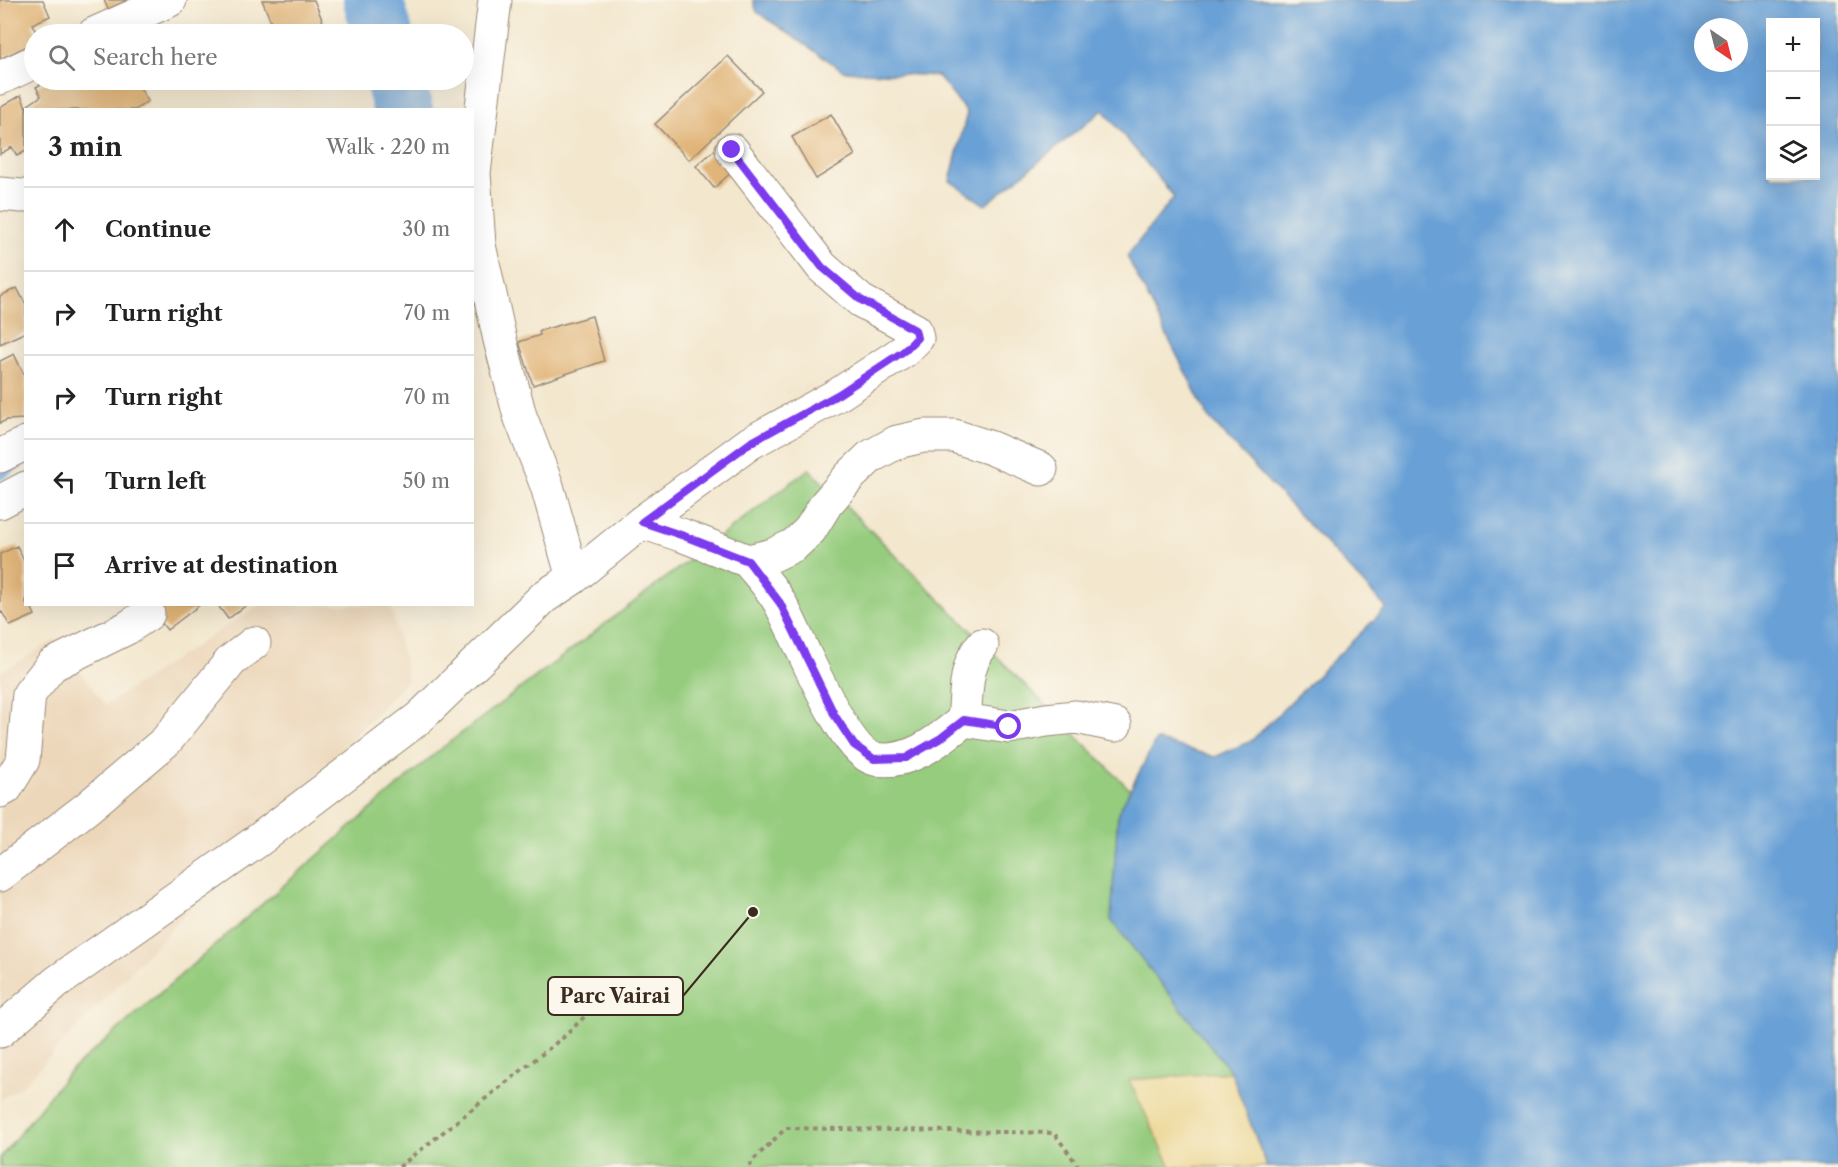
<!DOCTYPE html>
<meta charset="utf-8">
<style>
:root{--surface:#fff;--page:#f2f2f2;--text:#222;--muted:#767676;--line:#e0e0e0}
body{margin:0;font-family:"Libre Caslon Text",serif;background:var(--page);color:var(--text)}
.controls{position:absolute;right:18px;top:18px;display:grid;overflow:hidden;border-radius:0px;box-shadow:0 6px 24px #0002}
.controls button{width:54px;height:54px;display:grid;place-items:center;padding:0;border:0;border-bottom:2px solid var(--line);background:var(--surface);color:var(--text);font:30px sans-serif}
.compass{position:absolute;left:1694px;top:18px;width:54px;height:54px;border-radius:50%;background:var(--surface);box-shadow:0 6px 24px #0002;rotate:145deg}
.stop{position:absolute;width:18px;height:18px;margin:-14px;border:4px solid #7c3aed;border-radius:50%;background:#fff}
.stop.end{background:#7c3aed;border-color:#fff;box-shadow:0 2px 6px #0008}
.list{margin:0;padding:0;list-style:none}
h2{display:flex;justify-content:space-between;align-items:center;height:78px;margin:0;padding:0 24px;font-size:26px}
h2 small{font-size:20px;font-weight:400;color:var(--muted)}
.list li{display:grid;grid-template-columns:39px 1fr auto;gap:18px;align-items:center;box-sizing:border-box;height:84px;padding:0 24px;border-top:2px solid var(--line)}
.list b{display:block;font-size:22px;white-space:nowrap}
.list em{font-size:20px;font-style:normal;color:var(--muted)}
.icon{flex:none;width:33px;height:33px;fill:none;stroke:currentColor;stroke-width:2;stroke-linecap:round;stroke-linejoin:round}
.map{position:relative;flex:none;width:1838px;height:1167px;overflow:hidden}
.search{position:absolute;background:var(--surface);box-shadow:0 6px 24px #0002;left:24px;top:24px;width:450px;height:66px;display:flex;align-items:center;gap:15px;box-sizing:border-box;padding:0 21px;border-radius:33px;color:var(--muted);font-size:22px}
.panel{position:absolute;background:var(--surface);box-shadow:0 6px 24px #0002;left:24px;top:108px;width:450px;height:498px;border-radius:0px}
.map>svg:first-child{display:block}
.built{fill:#ecd7ba}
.green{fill:#95cc7e;stroke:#687b4e;stroke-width:1.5}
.sand{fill:#eeda9e;stroke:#94825e;stroke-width:1.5}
.water{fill:#69a0d6;stroke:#52657a;stroke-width:1.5;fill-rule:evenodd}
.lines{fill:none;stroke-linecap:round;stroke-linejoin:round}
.stream{stroke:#69a0d6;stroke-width:10}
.river{stroke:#69a0d6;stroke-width:60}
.building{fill:#e1b579}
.minor-casing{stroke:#978876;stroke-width:35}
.path{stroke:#978876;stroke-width:4;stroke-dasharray:4.5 4.5;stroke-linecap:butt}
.minor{stroke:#fff;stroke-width:33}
.route{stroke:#7c3aed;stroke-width:8}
.leader{fill:none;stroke:#3b2a1e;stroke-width:2}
.callout-dot{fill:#3b2a1e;stroke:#fbf7ec;stroke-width:2}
.callout{fill:#fbf7ec;stroke:#3b2a1e;stroke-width:2}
.callout-label{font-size:20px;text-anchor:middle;font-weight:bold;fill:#3b2a1e}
</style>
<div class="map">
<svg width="1838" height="1167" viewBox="0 0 1838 1167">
<rect width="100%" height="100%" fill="#fbf7ec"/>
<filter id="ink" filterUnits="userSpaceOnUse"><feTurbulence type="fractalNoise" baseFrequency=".0167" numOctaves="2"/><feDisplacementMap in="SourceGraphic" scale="12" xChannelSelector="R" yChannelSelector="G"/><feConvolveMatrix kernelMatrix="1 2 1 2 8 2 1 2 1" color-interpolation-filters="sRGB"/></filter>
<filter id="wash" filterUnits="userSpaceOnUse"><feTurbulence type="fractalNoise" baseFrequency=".008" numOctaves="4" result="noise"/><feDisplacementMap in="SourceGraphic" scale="24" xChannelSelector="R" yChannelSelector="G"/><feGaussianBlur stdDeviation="1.35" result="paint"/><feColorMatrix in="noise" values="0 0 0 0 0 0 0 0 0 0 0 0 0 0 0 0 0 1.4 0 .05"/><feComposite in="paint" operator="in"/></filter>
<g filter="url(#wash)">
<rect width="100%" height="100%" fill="#f3e7ce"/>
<path class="built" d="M259 605H391L408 679 23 1085 0 1100V673L56 639 105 705Z"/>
<path class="green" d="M809 469 1508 1167H0V1158L67 1074 438 751Z"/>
<path class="sand" d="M1231 1072 1267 1167H1171L1129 1080Z"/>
<path class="water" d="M753 0H1838V1167H1267L1231 1072 1111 920 1118 813 1156 740 1215 757 1251 741 1386 608 1208 417 1127 256 1174 197 1103 110 985 205 950 181 967 113 938 76 844 71 757 12ZM1770 22H1816V176H1770ZM1703 27H1739V63H1703Z"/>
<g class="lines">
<path class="stream" d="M0 475 18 464"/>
<path class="river" d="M373 0 383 34
M395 80 403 110"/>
</g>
<g id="blocks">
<path class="building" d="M0 0H43L50 16 32 24 37 34H34V43L0 59Z
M104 0H128L108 9Z
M262 0H314L328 34H276Z
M728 56 762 91 689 160 655 124Z
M48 80H149L150 82 140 88 148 101 135 110H29L27 106 41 96 36 87Z
M295 80H320L298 89Z
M21 95 27 110H26V151L17 156 12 147 0 154V108Z
M831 114 855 155 816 179 792 137Z
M717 148 735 169 714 188 696 166Z
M17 288 26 305V332L0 344V296Z
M592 316 604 361 533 385 519 342 540 335 539 331Z
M14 354 26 379V417L24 419 7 420 0 423V361Z
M17 546 26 565V604H30L35 615 10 626 2 612 0 613V554Z
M147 604H201L167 630Z
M217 604H248L228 619Z"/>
</g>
</g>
<g filter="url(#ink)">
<use href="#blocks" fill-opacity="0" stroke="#978876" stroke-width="1.5"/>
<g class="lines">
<g class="minor-casing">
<path id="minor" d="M94 34 170 0
M0 78 34 62
M0 194 22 196
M0 456 26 443
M0 502 26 488
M642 522 684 536 748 561 773 555 794 545 810 530 826 504 850 476 870 457 897 442 924 436H954L991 448 1041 469
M748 561C759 575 773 589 781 605 798 635 843 753 875 759 910 765 939 740 964 720 967 692 964 667 982 645
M573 578 642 522 750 443 839 394 904 351 917 338 915 330 861 301 822 267 732 150
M964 720 1009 727 1046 720 1076 717 1115 725
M0 791 6 788 23 760 29 694 52 665 127 628 148 614
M0 875 87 808 166 741 231 661 254 643
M0 1031 57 982 256 842 419 718 544 597 573 578 547 486 520 416 500 340 479 245 474 173 495 0"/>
</g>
<path class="path" d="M399 1167 566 1035 613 988
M750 1167 751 1162 786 1128 1054 1133 1079 1167"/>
<use href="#minor" class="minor"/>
</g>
</g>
<g class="lines" filter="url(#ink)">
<path class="route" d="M732 150 822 267 861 300 915 330 917 338 904 351 839 394 750 443 642 522 684 536 748 561 780 603 835 716 854 745 874 759 906 758 941 738 964 720 1009 727"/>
</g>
<path class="leader" d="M753 912L683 996"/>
<circle class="callout-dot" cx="753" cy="912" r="6"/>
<rect class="callout" x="548" y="977" width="135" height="38" rx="6"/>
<g class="callout-label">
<text x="615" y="1003">Parc Vairai</text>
</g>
</svg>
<div class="controls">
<button>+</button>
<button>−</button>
<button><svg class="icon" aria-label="layers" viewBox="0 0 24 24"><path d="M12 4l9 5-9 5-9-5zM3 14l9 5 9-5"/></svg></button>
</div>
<svg class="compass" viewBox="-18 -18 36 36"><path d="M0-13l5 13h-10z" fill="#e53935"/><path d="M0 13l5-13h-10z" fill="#767676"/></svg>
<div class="stop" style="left:1009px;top:727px"></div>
<div class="stop end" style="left:732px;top:150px"></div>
<div class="search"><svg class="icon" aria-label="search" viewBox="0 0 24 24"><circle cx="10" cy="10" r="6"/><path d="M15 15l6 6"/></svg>Search here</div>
<section class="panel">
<h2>3 min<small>Walk · 220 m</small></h2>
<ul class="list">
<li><svg class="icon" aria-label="ahead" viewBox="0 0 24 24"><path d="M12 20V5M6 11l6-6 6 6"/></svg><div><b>Continue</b></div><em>30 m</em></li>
<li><svg class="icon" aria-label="right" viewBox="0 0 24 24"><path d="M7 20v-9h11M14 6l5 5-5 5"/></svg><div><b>Turn right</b></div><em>70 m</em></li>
<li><svg class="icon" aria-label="right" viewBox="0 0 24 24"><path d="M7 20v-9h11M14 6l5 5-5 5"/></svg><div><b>Turn right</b></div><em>70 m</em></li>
<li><svg class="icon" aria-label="left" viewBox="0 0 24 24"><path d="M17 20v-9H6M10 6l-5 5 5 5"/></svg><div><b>Turn left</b></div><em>50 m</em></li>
<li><svg class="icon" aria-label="arrive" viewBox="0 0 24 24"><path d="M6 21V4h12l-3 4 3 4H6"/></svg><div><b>Arrive at destination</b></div></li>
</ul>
</section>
</div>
